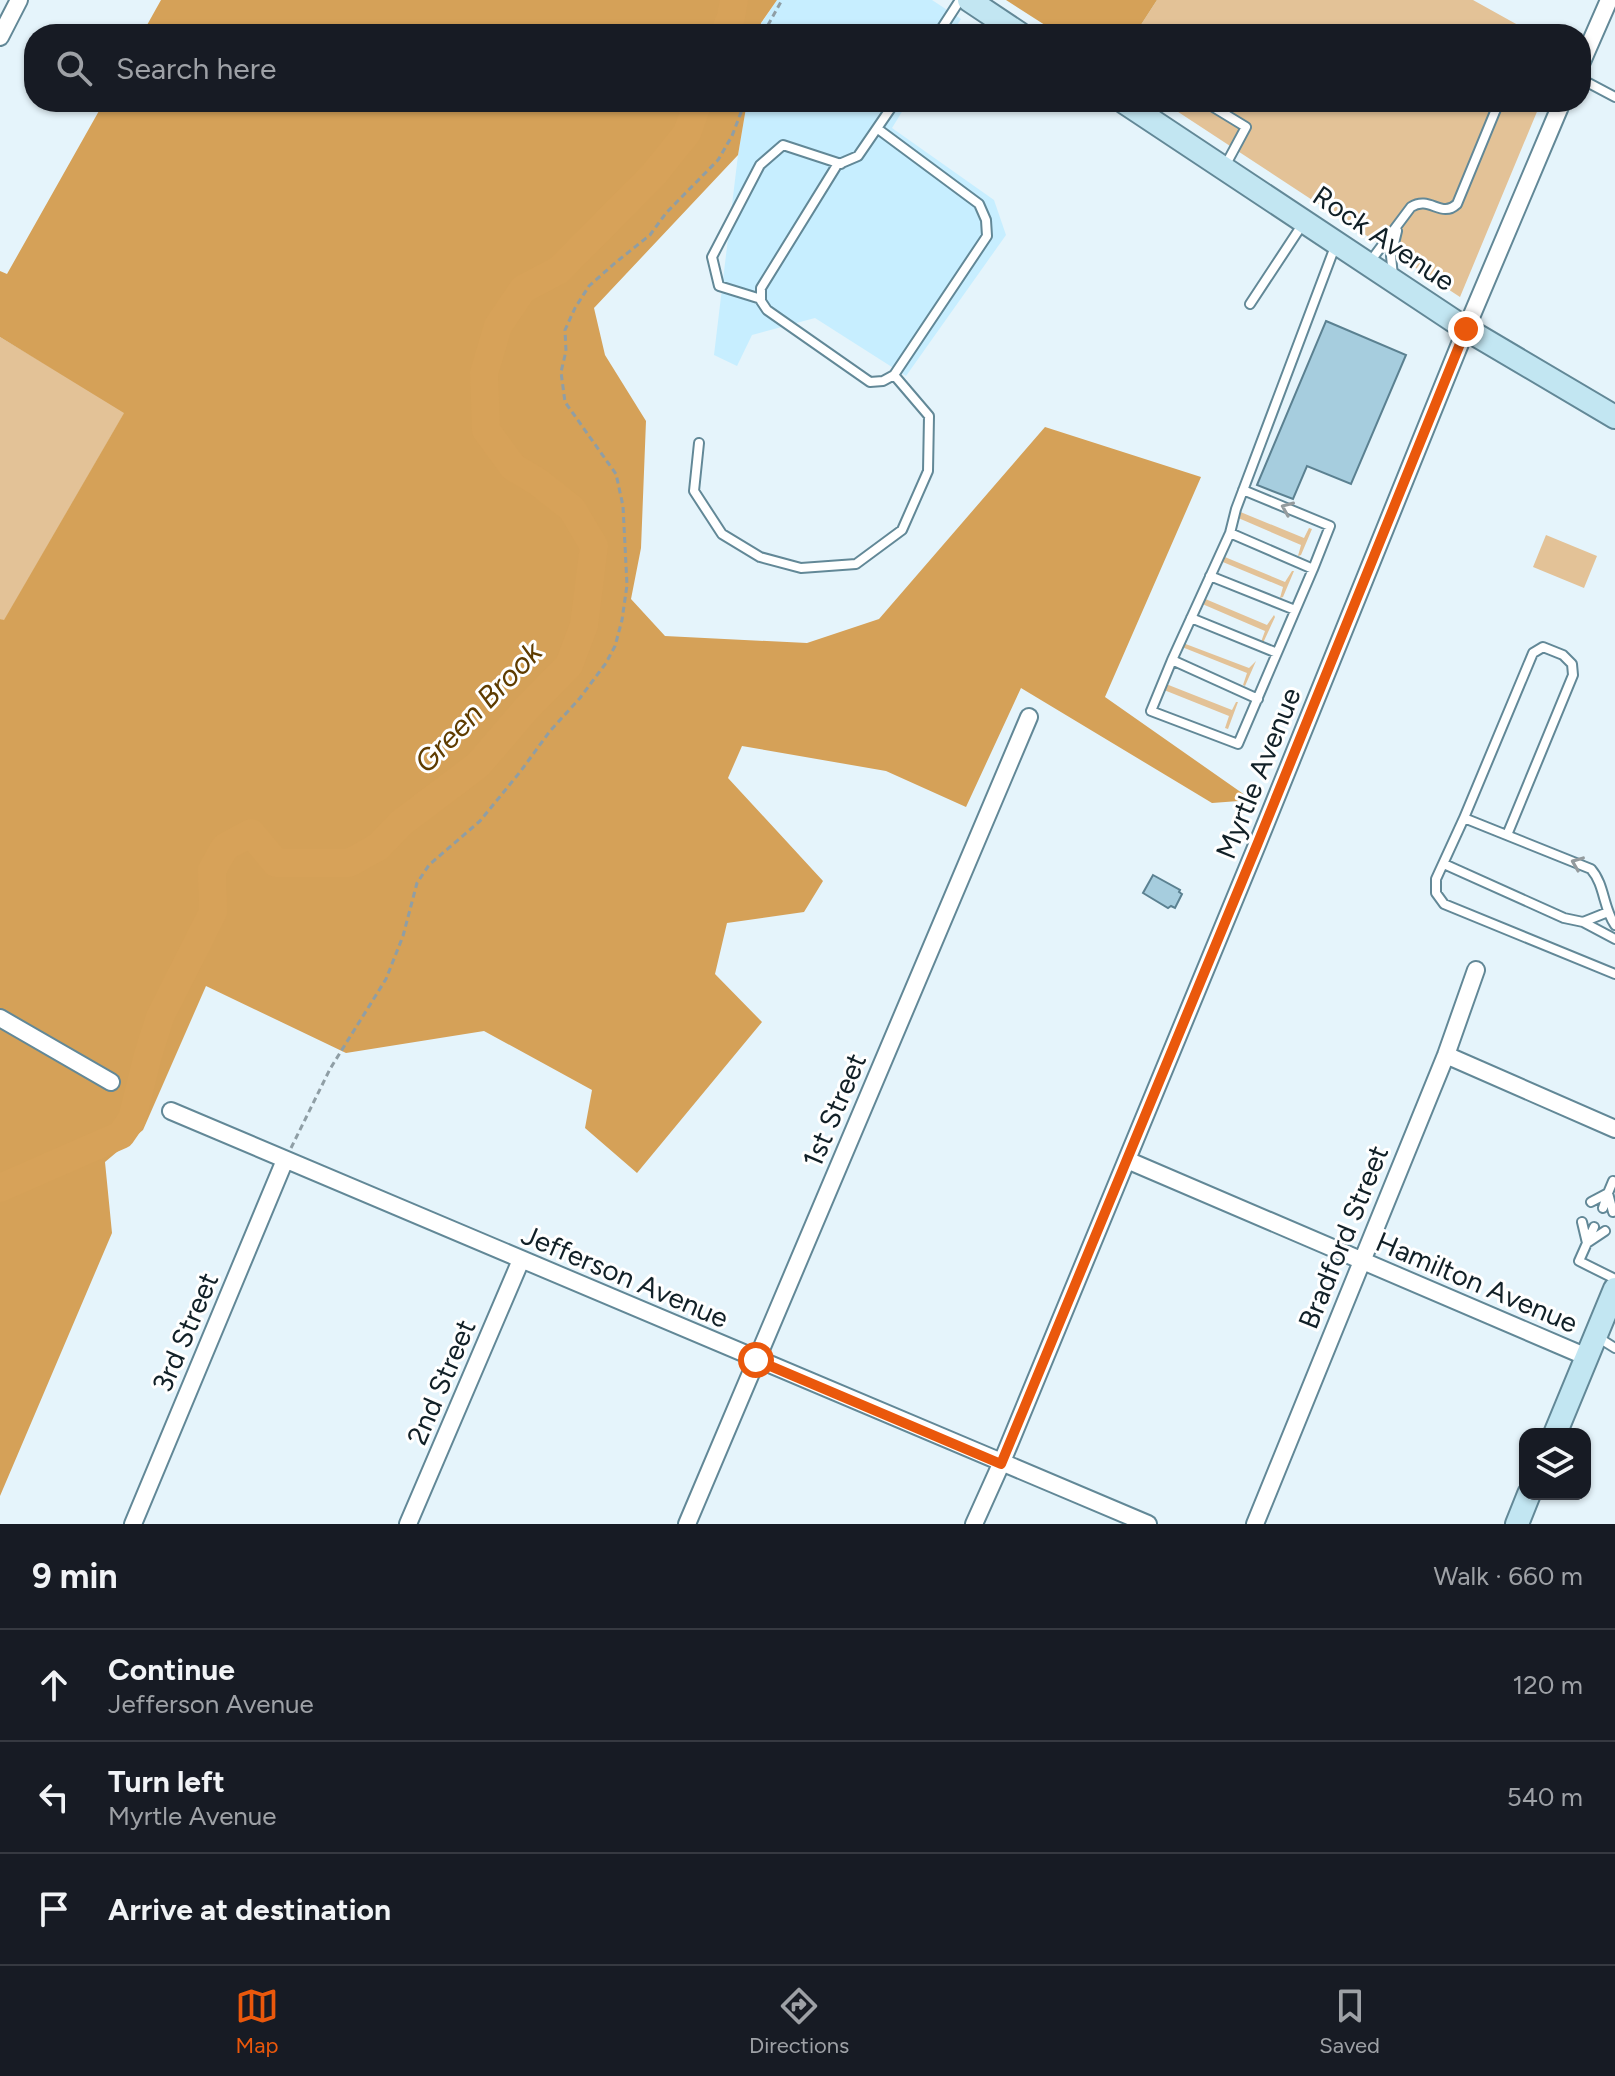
<!DOCTYPE html>
<meta charset="utf-8">
<style>
:root{--surface:#171b24;--page:#20242c;--text:#f1f3f6;--muted:#9ea1a6;--line:#363941;--accent:#ea580c}
body{margin:0;font-family:Figtree,sans-serif;background:var(--page);color:var(--text)}
.controls{position:absolute;right:24px;bottom:24px;display:grid;overflow:hidden;border-radius:16px;box-shadow:0 2px 6px #0004}
.controls button{width:72px;height:72px;display:grid;place-items:center;padding:0;border:0;border-bottom:2px solid var(--line);background:var(--surface);color:var(--text);font:40px sans-serif}
.stop{position:absolute;width:24px;height:24px;margin:-18px;border:6px solid #ea580c;border-radius:50%;background:#fff}
.stop.end{background:#ea580c;border-color:#fff;box-shadow:0 2px 8px #0008}
.list{margin:0;padding:0;list-style:none}
h2{display:flex;justify-content:space-between;align-items:center;height:104px;margin:0;padding:0 32px;font-size:34px}
h2 small{font-size:26px;font-weight:400;color:var(--muted)}
.list li{display:grid;grid-template-columns:52px 1fr auto;gap:24px;align-items:center;box-sizing:border-box;height:112px;padding:0 32px;border-top:2px solid var(--line)}
.list b{display:block;font-size:30px;white-space:nowrap}
.list p{margin:0;font-size:26px;white-space:nowrap;color:var(--muted)}
.list em{font-size:26px;font-style:normal;color:var(--muted)}
.icon{flex:none;width:44px;height:44px;fill:none;stroke:currentColor;stroke-width:2;stroke-linecap:round;stroke-linejoin:round}
.map{position:relative;flex:none;width:1615px;height:1524px;overflow:hidden}
.search{position:absolute;background:var(--surface);box-shadow:0 2px 6px #0004;left:24px;right:24px;top:24px;height:88px;display:flex;align-items:center;gap:20px;box-sizing:border-box;padding:0 28px;border-radius:32px;color:var(--muted);font-size:30px}
.sheet{height:440px;background:var(--surface)}
nav{display:flex;justify-content:space-around;align-items:center;box-sizing:border-box;height:112px;border-top:2px solid var(--line);background:var(--surface);font-size:22px;color:var(--muted)}
nav a{display:grid;justify-items:center;gap:4px}
nav .on{color:var(--accent)}
.map>svg:first-child{display:block}
.built{fill:#c7eeff}
.green{fill:#e3c297}
.forest{fill:#d5a158}
.lines{fill:none;stroke-linecap:round;stroke-linejoin:round}
.river{stroke:#d7a259;stroke-width:28}
.building{fill:#a6cdde;stroke:#5b8191;stroke-width:2}
.lane-casing{stroke:#628897;stroke-width:12}
.street-casing{stroke:#628897;stroke-width:20}
.secondary-casing{stroke:#628897;stroke-width:26}
.path{stroke:#8f9ea5;stroke-width:3;stroke-dasharray:6 4;stroke-linecap:butt}
.lane{stroke:#fff;stroke-width:8}
.street{stroke:#fff;stroke-width:16}
.secondary{stroke:#c2e6f2;stroke-width:22}
.oneway{stroke:#949b9e}
.route{stroke:#ea580c;stroke-width:10}
.labels{text-anchor:middle;dominant-baseline:central;stroke-width:6;stroke-linejoin:round;paint-order:stroke}
.street-label{font-size:28px;fill:#112027;stroke:#fff}
.water-label{font-size:30px;font-style:italic;fill:#5f3c00;stroke:#fff}
</style>
<div class="map">
<svg width="1615" height="1524" viewBox="0 0 1615 1524">
<rect width="100%" height="100%" fill="#e5f4fb"/>
<path class="built" d="M777 0H932L961 19 951 34H759L761 24Z
M747 102H908L892 128 994 200 1006 235 906 376 815 318 752 335 737 366 714 355 738 155Z"/>
<path class="green" d="M1157 0H1473L1534 34H1135Z
M1163 102H1541L1460 297Z
M0 337 125 412 4 621 0 619Z
M1238 511 1304 538 1309 528 1312 529 1301 555 1298 556 1301 545 1236 517Z
M1546 535 1597 556 1584 588 1533 567Z
M1220 555 1285 582 1292 571H1294L1283 597 1280 598 1283 587 1218 560Z
M1203 598 1267 625 1274 615 1275 617 1263 643 1261 642 1265 631 1200 603Z
M1183 643 1249 668 1256 661 1245 686 1243 685 1247 673 1182 647Z
M1166 684 1232 710 1236 702H1238L1228 729 1225 728 1229 716 1164 690 1157 701Z"/>
<path class="forest" d="M161 0H777L761 23 759 34H142Z
M1006 0H1157L1135 34H1059Z
M104 102H747L738 155 594 308 605 355 646 421 641 548 631 599 665 636 807 643 879 619 1045 427 1201 477 1105 697 1252 800 1212 803 1021 688 966 807 886 771 742 746 728 778 823 881 804 912 727 923 715 974 762 1022 637 1173 585 1128 592 1090 484 1031 346 1053 206 986 143 1130 105 1162 112 1233 0 1496V619L4 620 124 413 0 337V271L7 274Z"/>
<g class="lines">
<path class="river" d="M724 34 731 17 734 0
M0 1188 121 1135 132 1119 148 1055 160 1017 213 912 212 870 225 847 251 833 276 863H349L378 847 401 823 478 765 526 709 569 665 584 625 594 546 572 509 538 482 513 467 486 430 484 373 498 326 523 289 559 270 654 174 687 133 698 102"/>
</g>
<path class="building" d="M1326 321 1406 355 1351 484 1307 466 1293 499 1257 485Z
M1153 875 1180 890 1179 892 1182 894 1175 908 1171 906 1168 908 1143 893Z"/>
<g class="lines">
<g class="lane-casing">
<path id="lane" d="M938 34 960 0
M1581 79 1615 97
M1205 102 1246 127 1224 168
M878 129 979 204 986 220 987 236 894 375 883 381 870 382 767 310 761 301V288L837 165 858 156 895 102
M1369 263 1411 207C1430 195 1441 219 1457 204L1499 102
M1393 276 1391 256 1397 231
M761 299 719 286 712 257 760 165 783 145 841 164
M1250 304 1304 222
M699 443 694 491 722 534 760 557 801 568 856 564 902 530 928 471 929 416 894 375
M1230 533 1313 569 1330 526 1243 490
M1313 569 1238 744 1151 711 1172 660 1230 533 1236 509 1336 244
M1210 576 1295 610
M1191 618 1277 653
M1172 660 1258 699
M1464 818 1533 653 1543 647 1563 655 1572 664 1573 675 1507 835
M1444 864 1564 918 1583 922 1608 912
M1583 922 1615 939
M1615 925C1603 908 1605 885 1591 869L1464 818 1436 879V893L1444 904 1615 974
M1591 1202 1608 1193 1613 1181
M1603 1208 1608 1193 1613 1212
M1582 1222 1587 1243 1594 1227
M1605 1231 1587 1243 1579 1261 1615 1279
M1599 1338 1615 1348"/>
</g>
<g class="street-casing">
<path id="street" d="M0 37 19 0
M1581 64 1609 0
M0 1018 111 1082
M1446 1055 1615 1129
M171 1111 1148 1524
M1127 1160 1587 1357
M133 1524 285 1160
M408 1524 521 1260
M687 1524 1029 717
M974 1524 1001 1464 1257 845 1466 329 1562 102
M1255 1524 1446 1055 1476 970"/>
</g>
<g class="secondary-casing">
<path id="secondary" d="M969 0 1020 34
M1124 102 1466 329 1615 417
M1555 1434 1615 1289
M1517 1524 1529 1494"/>
</g>
<path class="path" d="M763 34 782 0
M291 1148 330 1069 386 979 403 936 417 883 429 865 480 821 520 772 550 731 580 698 606 663 615 646 622 620 627 585 623 506 616 474 565 402 561 372 566 351 565 330 575 308 589 286 615 263 650 235 666 213 718 160 732 136 745 102"/>
<use href="#lane" class="lane"/>
<use href="#street" class="street"/>
<use href="#secondary" class="secondary"/>
</g>
<defs><path id="oneway-chevron" d="M-2-3.5L2.5 0L-2 3.5" fill="none" stroke-width="1.6" stroke-linecap="round" stroke-linejoin="round" transform="scale(2)"/></defs>
<g class="oneway">
<use href="#oneway-chevron" transform="translate(1287 508) rotate(-157)"/>
<use href="#oneway-chevron" transform="translate(1577 863) rotate(-158)"/>
</g>
<g class="lines">
<path class="route" d="M756 1360 1001 1464 1257 845 1466 329"/>
</g>
<g class="labels">
<g class="street-label">
<text transform="translate(1384 238) rotate(34)">Rock Avenue</text>
<text transform="translate(1258 773) rotate(-68)">Myrtle Avenue</text>
<text transform="translate(834 1110) rotate(-67)">1st Street</text>
<text transform="translate(1343 1237) rotate(-68)">Bradford Street</text>
<text transform="translate(625 1276) rotate(23)">Jefferson Avenue</text>
<text transform="translate(1477 1282) rotate(23)">Hamilton Avenue</text>
<text transform="translate(185 1332) rotate(-67)">3rd Street</text>
<text transform="translate(441 1382) rotate(-67)">2nd Street</text>
</g>
<g class="water-label">
<text transform="translate(478 707) rotate(-46)">Green Brook</text>
</g>
</g>
</svg>
<div class="controls">
<button><svg class="icon" aria-label="layers" viewBox="0 0 24 24"><path d="M12 4l9 5-9 5-9-5zM3 14l9 5 9-5"/></svg></button>
</div>
<div class="stop" style="left:756px;top:1360px"></div>
<div class="stop end" style="left:1466px;top:329px"></div>
<div class="search"><svg class="icon" aria-label="search" viewBox="0 0 24 24"><circle cx="10" cy="10" r="6"/><path d="M15 15l6 6"/></svg>Search here</div>
</div>
<section class="sheet">
<h2>9 min<small>Walk · 660 m</small></h2>
<ul class="list">
<li><svg class="icon" aria-label="ahead" viewBox="0 0 24 24"><path d="M12 20V5M6 11l6-6 6 6"/></svg><div><b>Continue</b><p>Jefferson Avenue</p></div><em>120 m</em></li>
<li><svg class="icon" aria-label="left" viewBox="0 0 24 24"><path d="M17 20v-9H6M10 6l-5 5 5 5"/></svg><div><b>Turn left</b><p>Myrtle Avenue</p></div><em>540 m</em></li>
<li><svg class="icon" aria-label="arrive" viewBox="0 0 24 24"><path d="M6 21V4h12l-3 4 3 4H6"/></svg><div><b>Arrive at destination</b></div></li>
</ul>
</section>
<nav>
<a class="on"><svg class="icon" aria-label="map" viewBox="0 0 24 24"><path d="M3 6l6-2 6 2 6-2v14l-6 2-6-2-6 2zM9 4v14M15 6v14"/></svg>Map</a>
<a><svg class="icon" aria-label="directions" viewBox="0 0 24 24"><path d="M12 3l9 9-9 9-9-9zM9 14v-3h6M13 9l2 2-2 2"/></svg>Directions</a>
<a><svg class="icon" aria-label="saved" viewBox="0 0 24 24"><path d="M7 4h10v16l-5-4-5 4z"/></svg>Saved</a>
</nav>
